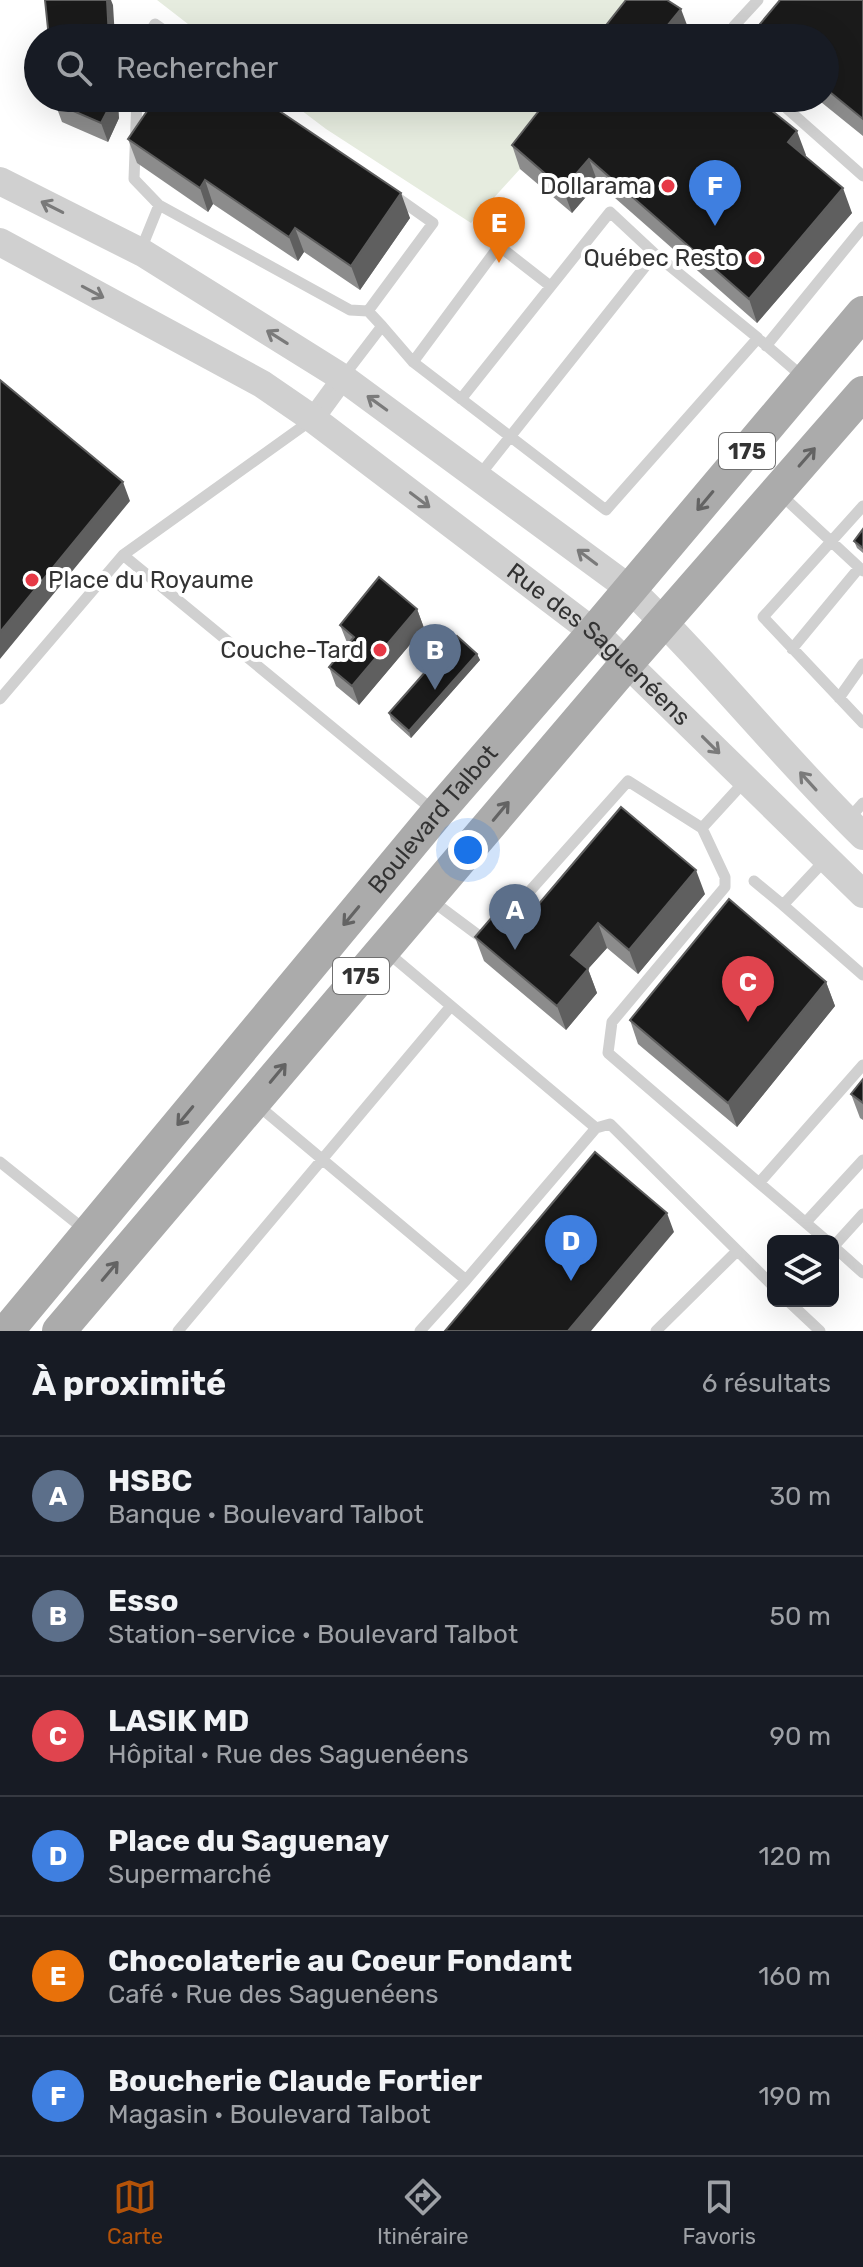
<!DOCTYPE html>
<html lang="fr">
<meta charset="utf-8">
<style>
:root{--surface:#171b24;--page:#242831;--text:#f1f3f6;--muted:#9ea1a6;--line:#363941;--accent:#b45309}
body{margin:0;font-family:Rubik,sans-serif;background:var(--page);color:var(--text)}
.controls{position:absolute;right:24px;bottom:24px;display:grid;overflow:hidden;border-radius:12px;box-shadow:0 8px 32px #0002}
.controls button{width:72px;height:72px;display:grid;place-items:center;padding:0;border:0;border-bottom:2px solid var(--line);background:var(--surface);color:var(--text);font:40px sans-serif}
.you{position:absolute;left:468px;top:850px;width:28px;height:28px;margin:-20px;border:6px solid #fff;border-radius:50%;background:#1a73e8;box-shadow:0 0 0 12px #1a73e833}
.badge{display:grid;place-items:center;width:52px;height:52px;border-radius:50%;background:var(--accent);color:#fff;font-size:26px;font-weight:700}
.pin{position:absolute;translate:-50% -66px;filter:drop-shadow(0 2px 4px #0008)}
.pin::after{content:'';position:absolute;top:42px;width:28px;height:24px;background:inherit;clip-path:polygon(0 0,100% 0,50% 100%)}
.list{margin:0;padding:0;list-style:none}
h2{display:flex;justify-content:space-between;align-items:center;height:104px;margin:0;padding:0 32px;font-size:34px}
h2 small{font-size:26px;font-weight:400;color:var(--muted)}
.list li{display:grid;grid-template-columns:52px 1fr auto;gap:24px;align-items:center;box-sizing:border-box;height:120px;padding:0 32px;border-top:2px solid var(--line)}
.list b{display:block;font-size:30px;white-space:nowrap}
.list p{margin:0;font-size:26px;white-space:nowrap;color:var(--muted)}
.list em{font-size:26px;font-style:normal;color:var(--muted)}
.icon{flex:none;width:44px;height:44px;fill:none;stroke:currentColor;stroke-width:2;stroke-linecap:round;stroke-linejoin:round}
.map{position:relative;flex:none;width:863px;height:1331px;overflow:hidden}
.search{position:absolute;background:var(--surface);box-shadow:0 8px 32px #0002;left:24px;right:24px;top:24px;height:88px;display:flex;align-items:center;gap:20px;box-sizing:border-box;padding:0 28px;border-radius:44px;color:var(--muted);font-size:30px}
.sheet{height:824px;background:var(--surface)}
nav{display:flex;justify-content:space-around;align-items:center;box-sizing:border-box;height:112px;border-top:2px solid var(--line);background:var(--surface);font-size:22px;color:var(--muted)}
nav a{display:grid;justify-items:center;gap:4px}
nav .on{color:var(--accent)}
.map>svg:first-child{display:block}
.green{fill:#e6ecdf}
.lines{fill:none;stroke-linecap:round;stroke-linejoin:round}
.service{stroke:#d0d0d0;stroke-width:11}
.minor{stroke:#d0d0d0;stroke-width:22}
.tertiary{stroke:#d0d0d0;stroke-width:28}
.primary{stroke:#ababab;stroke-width:34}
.wall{fill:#8c8c8c}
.shaded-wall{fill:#5f5f5f}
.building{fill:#1a1a1a;stroke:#5f5f5f;stroke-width:2}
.oneway{stroke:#7a7a7a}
.oneway2{stroke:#636363}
.poi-dot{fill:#e63946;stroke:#fff;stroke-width:3}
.labels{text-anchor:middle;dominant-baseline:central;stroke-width:8;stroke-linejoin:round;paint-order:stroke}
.shield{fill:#fff;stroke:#707070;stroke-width:2}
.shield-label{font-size:22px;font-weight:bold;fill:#333}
.poi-label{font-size:24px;fill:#333;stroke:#fff;text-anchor:end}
.street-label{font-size:24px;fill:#333;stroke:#fff}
</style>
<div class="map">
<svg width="863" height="1331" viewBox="0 0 863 1331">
<rect width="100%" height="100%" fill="#fff"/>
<path class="green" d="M157 0H664L624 38H206Z
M285 98H576L520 169 471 223 326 129Z"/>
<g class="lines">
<path class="service" d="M146 38 155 24 175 38
M740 38 734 26 758 0
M137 98 134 179 159 205
M775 98 863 176
M140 252 159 205 350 310 368 311
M382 326 368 311 433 223 392 194
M761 341 803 377
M766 346 863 227
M413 362 499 246 549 285
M343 377 382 326 413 362 606 510 758 338 655 254 610 212 461 399
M479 476 655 254
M778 492 863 571
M863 506 763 617 863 723
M123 555 434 811
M792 649 859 568
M839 698 863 664
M0 699 123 555 313 419
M745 781 702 828 725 877V887L612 1022 608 1053 759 1183 863 1065
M847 821 863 803
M827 858 783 905 863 975
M754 881 783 905
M431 900 486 941 488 939
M512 911 628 781 702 828
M387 952 596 1128 466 1280
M255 1103 466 1280 420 1331
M596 1128 610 1124 773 1286
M0 1162 85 1230
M759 1183 827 1241
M806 1222 863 1160
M833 1246 863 1273
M833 1247 863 1214
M788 1301 820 1331
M178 1331 451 1006
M656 1331 736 1252"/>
<path class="minor" d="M313 419 343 378"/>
<g class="tertiary">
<path d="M0 181 143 253 343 378 630 589C712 667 782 757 863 836"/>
<path id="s1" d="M0 242 262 384 313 419 600 637 863 894"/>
</g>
<g class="primary">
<path id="s2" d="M7 1331 437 813 594 632 863 313"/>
<path d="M59 1331 628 662 863 393"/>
</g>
</g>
<path class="wall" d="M863 0V136L816 98H825V38H757L755 30Z
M153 98H260L410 218 360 290 304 252 298 261 213 204 208 212 137 163 128 139 155 99Z
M55 103 119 118 108 142 62 122Z
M512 145 806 155 805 156 852 213 757 323 598 183 572 213 520 169Z
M863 529V553L857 548 854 541Z
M417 609 424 628 359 705 336 686 329 667 348 645 340 625Z
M477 654 480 660 411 738 391 720 389 713Z
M705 894 638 974 607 948 588 969 597 993 566 1030 484 961 475 937 532 912Z
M826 982 835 1006 737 1127 638 1044 630 1020Z
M863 1079V1120L860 1118 851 1094Z"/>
<path class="shaded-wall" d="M107 0H111L113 5 115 38H109Z
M681 9 690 33 686 38H672L667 26Z
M112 98H118L119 118 108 142 101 123Z
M797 131 806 155 797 166 788 142Z
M589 159 598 183 572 213 563 189Z
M205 180 213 204 208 212 200 188Z
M843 188 852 213 757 323 749 299Z
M401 193 410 218 360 290 351 266Z
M295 228 304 252 298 261 289 237Z
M123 482 130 501 0 659V632Z
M417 609 424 628 359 705 352 686Z
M477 654 480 660 411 738 409 731Z
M696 870 705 894 638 974 629 950Z
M598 923 607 948 588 969 597 993 566 1030 557 1006 571 955Z
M826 982 835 1006 737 1127 728 1103Z
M667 1213 674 1232 591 1331H568Z"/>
<path class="building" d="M45 0H107L109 38H49Z
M626 0H667L681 9 667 26 683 38H596Z
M780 0H863V119L825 88V38H764L755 30Z
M55 98H112L113 100 101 123 55 103Z
M156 98H260L401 193 351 266 295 228 289 237 205 180 200 188 128 139Z
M549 98H756L797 131 788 142 843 188 749 299 589 159 563 189 512 145Z
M0 380 123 482 0 632Z
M863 529V548L854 541Z
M379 577 417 609 352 686 329 667 354 637 340 625Z
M457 636 477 654 409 731 389 713Z
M621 807 696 870 629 950 598 923 571 955 588 969 557 1006 475 937 511 895 532 912Z
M729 899 826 982 728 1103 630 1020Z
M863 1079V1103L851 1094Z
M595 1152 667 1213 568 1331H445Z"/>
<defs><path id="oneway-shaft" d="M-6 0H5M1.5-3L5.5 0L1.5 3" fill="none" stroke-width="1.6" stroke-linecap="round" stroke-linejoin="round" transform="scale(2)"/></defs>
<g class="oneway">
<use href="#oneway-shaft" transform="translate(52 207) rotate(-153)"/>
<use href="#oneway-shaft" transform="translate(93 292) rotate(28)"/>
<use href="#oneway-shaft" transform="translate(277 337) rotate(-148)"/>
<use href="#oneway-shaft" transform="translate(377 403) rotate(-144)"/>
<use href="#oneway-shaft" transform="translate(420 500) rotate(37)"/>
<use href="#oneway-shaft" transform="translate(587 557) rotate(-143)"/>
<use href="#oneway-shaft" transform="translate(711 745) rotate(45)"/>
<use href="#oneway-shaft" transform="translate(808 781) rotate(-132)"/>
</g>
<g class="oneway2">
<use href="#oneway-shaft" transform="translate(807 457) rotate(-49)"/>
<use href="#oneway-shaft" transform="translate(705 501) rotate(130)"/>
<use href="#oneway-shaft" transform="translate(501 811) rotate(-50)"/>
<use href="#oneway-shaft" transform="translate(351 916) rotate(130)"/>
<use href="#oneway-shaft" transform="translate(278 1073) rotate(-50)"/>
<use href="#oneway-shaft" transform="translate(185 1116) rotate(130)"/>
<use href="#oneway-shaft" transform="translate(110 1271) rotate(-50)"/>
</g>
<g class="poi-dot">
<circle cx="668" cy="186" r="8"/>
<circle cx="755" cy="258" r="8"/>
<circle cx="32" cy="580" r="8"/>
<circle cx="380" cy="650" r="8"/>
</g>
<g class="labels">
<g class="shield">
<rect x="719" y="433" width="56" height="36" rx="6"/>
<rect x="333" y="958" width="56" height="36" rx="6"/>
</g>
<g class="shield-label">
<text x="747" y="451">175</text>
<text x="361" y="976">175</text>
</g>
<g class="poi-label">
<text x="652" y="186">Dollarama</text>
<text x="739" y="258">Québec Resto</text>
<text x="48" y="580" text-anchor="start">Place du Royaume</text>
<text x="364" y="650">Couche-Tard</text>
</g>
<g class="street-label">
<text stroke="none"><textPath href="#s1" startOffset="724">Rue des Saguenéens</textPath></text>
<text stroke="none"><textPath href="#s2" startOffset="666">Boulevard Talbot</textPath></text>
</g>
</g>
</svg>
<div class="controls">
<button><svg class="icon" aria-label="layers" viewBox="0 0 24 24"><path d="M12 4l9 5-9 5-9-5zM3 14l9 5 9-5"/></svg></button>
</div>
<div class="you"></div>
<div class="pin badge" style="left:515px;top:950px;background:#5c6f8a">A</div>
<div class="pin badge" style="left:435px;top:690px;background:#5c6f8a">B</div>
<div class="pin badge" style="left:748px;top:1022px;background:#e0444e">C</div>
<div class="pin badge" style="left:571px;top:1281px;background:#3f7fe0">D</div>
<div class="pin badge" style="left:499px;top:263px;background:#e8710a">E</div>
<div class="pin badge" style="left:715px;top:226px;background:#3f7fe0">F</div>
<div class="search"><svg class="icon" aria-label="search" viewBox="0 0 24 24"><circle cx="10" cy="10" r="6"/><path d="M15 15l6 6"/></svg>Rechercher</div>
</div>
<section class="sheet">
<h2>À proximité<small>6 résultats</small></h2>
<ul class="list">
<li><span class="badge" style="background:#5c6f8a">A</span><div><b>HSBC</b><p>Banque · Boulevard Talbot</p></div><em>30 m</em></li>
<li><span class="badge" style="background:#5c6f8a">B</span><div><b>Esso</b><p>Station-service · Boulevard Talbot</p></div><em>50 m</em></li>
<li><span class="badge" style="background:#e0444e">C</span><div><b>LASIK MD</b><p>Hôpital · Rue des Saguenéens</p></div><em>90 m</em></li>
<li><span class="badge" style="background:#3f7fe0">D</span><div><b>Place du Saguenay</b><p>Supermarché</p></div><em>120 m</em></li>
<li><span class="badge" style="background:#e8710a">E</span><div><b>Chocolaterie au Coeur Fondant</b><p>Café · Rue des Saguenéens</p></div><em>160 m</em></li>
<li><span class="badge" style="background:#3f7fe0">F</span><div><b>Boucherie Claude Fortier</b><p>Magasin · Boulevard Talbot</p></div><em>190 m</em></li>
</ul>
</section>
<nav>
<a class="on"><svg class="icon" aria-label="map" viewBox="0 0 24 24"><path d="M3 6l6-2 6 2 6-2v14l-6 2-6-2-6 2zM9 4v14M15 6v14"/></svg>Carte</a>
<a><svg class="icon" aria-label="directions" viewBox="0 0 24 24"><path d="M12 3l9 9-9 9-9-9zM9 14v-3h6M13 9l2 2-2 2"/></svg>Itinéraire</a>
<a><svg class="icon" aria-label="saved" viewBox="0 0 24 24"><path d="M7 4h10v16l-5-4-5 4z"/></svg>Favoris</a>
</nav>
